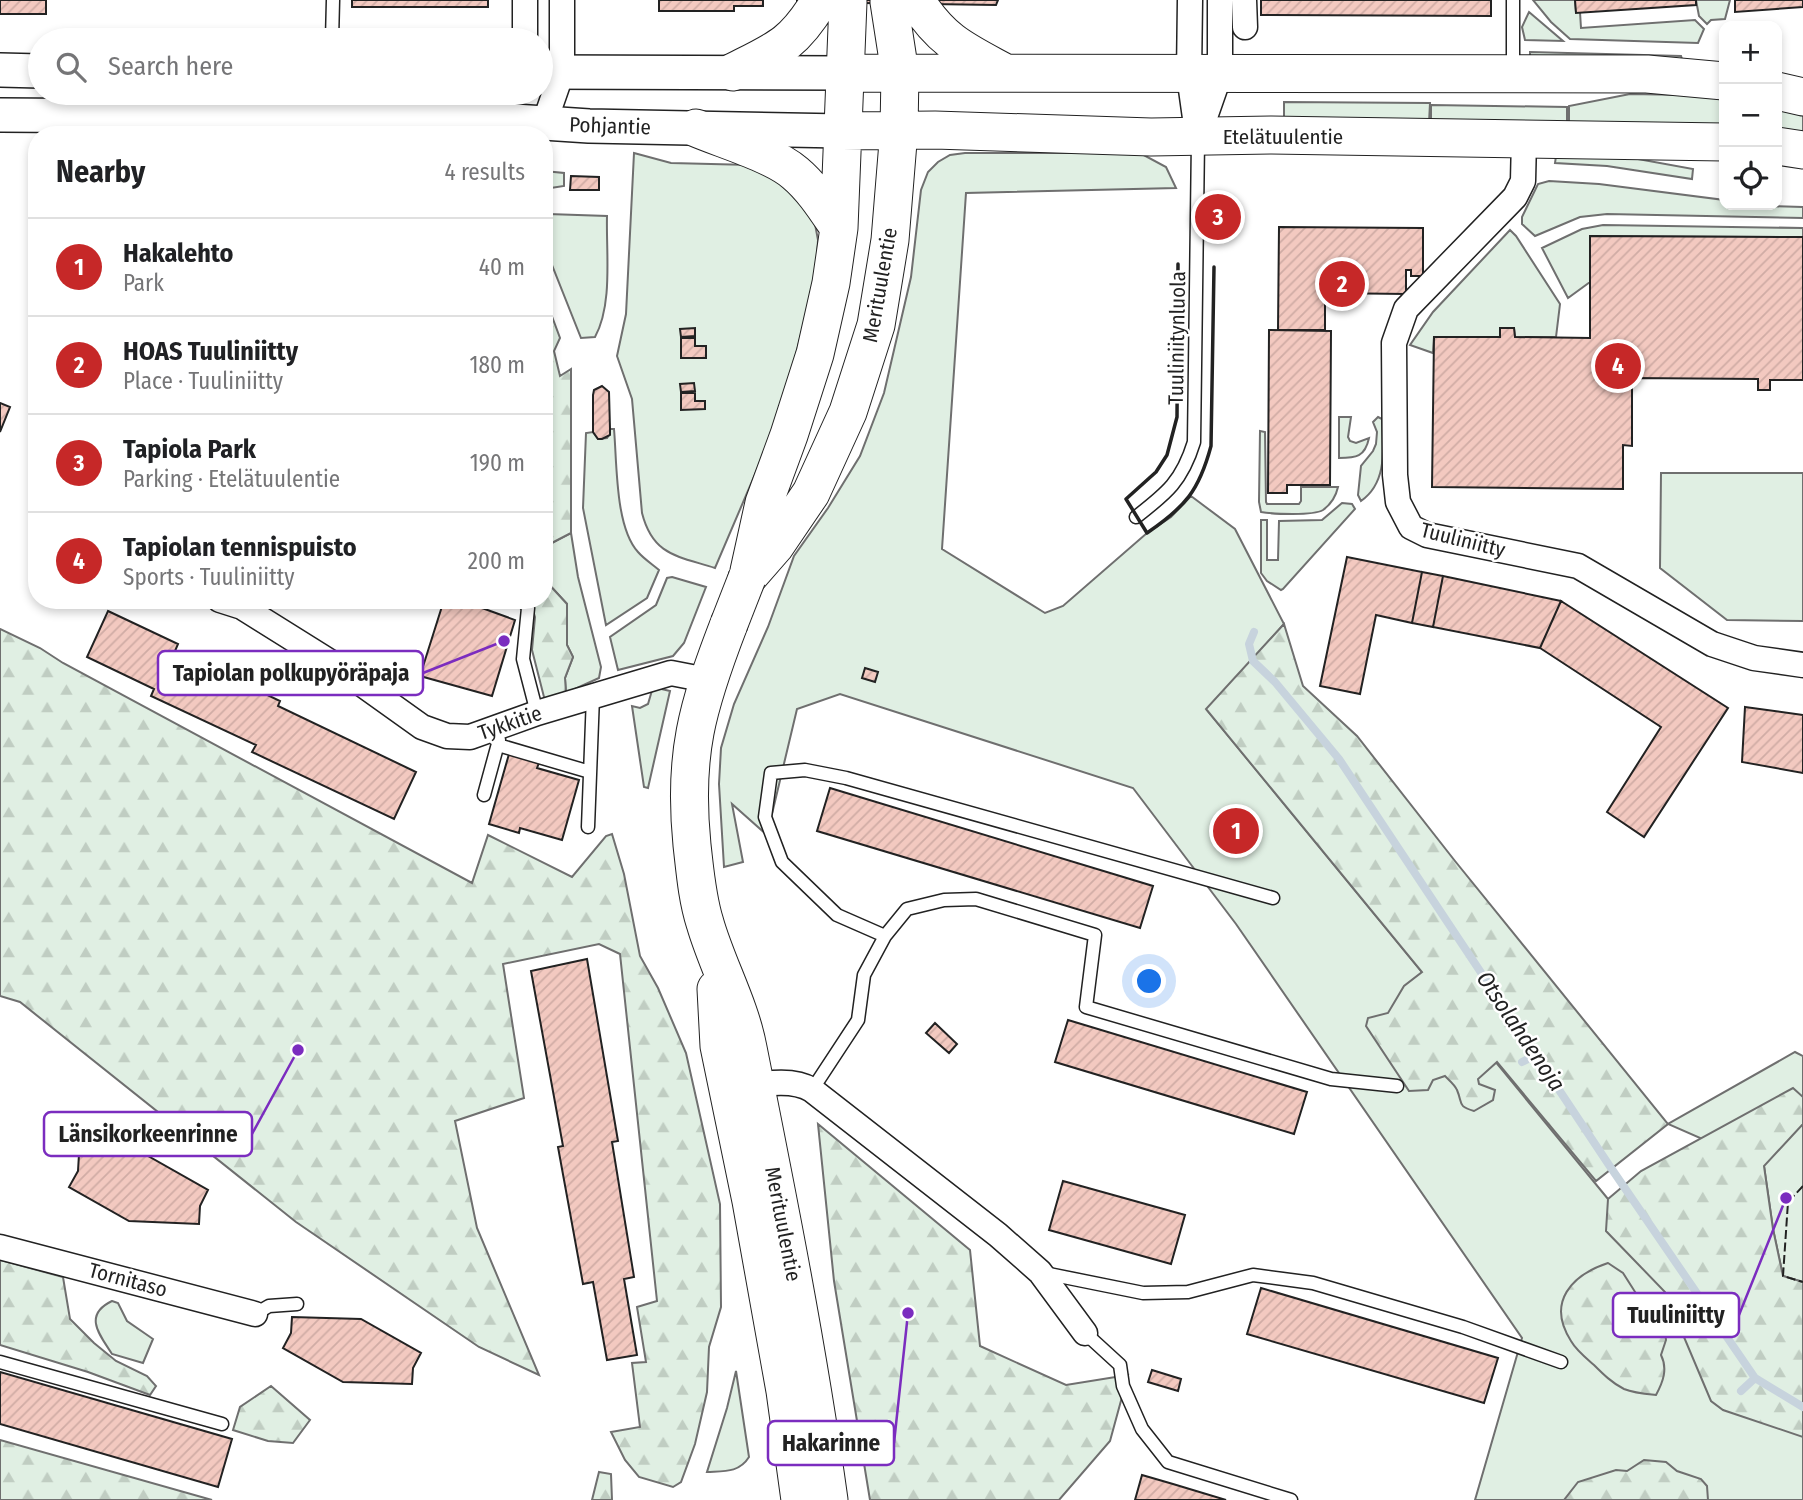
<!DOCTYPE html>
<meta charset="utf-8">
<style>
:root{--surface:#fff;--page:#f6f6f6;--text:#202124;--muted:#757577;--line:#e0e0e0;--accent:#c62828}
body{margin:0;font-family:"Fira Sans Condensed",sans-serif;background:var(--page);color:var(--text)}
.controls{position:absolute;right:21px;top:21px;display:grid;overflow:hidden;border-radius:14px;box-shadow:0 4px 10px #0003}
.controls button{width:63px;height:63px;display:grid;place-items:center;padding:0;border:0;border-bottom:2px solid var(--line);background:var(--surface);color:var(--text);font:35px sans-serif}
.you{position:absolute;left:1150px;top:982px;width:24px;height:24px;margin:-18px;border:5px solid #fff;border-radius:50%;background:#1a73e8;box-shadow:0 0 0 10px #1a73e833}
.badge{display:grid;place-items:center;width:46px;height:46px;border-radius:50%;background:var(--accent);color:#fff;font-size:23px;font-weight:700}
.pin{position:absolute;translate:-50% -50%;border:4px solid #fff;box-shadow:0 2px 7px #0006}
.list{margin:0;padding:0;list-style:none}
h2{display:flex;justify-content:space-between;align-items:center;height:91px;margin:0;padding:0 28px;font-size:30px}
h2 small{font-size:23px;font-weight:400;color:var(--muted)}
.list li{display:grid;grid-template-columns:46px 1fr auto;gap:21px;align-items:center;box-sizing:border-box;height:98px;padding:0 28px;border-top:2px solid var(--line)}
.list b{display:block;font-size:26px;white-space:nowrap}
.list p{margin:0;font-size:23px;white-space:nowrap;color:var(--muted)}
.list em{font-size:23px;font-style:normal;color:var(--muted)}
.icon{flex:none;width:38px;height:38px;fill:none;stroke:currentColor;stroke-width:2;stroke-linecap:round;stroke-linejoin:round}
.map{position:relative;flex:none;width:1803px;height:1500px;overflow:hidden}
.search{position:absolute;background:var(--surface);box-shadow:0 4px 10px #0003;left:28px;top:28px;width:525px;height:77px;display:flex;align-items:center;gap:18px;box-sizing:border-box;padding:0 24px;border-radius:38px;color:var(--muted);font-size:26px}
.panel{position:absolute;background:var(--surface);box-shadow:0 4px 10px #0003;left:28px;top:126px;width:525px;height:483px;border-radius:28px}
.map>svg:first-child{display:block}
.green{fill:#e0efe3;stroke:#6f6f6f;stroke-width:2}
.forest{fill:url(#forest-firs);stroke:#6f6f6f;stroke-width:2}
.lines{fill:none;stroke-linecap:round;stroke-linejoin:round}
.stream{stroke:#c7d3dd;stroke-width:8}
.building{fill:url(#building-hatch);stroke:#222;stroke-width:2}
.lane-casing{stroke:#222;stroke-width:15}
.street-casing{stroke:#222;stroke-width:27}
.secondary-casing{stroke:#222;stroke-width:36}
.primary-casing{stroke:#222;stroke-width:39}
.lane{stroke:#fff;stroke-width:12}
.street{stroke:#fff;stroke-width:24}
.secondary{stroke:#fff;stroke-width:33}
.primary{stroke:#fff;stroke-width:37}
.primary-bridge-casing{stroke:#222;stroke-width:39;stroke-linecap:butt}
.primary-bridge{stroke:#fff;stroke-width:37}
.fence{stroke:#222;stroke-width:2;stroke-dasharray:9 3.5;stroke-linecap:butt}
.wall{stroke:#222;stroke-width:3.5}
.labels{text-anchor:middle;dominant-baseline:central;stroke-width:5;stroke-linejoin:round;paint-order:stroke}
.street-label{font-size:21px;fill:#222;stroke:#fff}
.water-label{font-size:23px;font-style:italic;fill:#222;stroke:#fff}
.leader{fill:none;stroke:#7b2cbf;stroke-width:2.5}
.callout-dot{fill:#7b2cbf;stroke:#fff;stroke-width:2.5}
.callout{fill:#fff;stroke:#7b2cbf;stroke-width:2.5}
.callout-label{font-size:23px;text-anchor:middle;font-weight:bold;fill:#222}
</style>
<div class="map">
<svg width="1803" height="1500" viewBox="0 0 1803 1500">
<defs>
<pattern id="forest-firs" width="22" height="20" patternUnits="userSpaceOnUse" patternTransform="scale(1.75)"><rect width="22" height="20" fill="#e0efe3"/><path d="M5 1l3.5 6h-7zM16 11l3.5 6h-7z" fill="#c0cdc2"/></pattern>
<pattern id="building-hatch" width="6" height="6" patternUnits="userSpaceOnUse" patternTransform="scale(1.75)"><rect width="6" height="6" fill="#f3c9c0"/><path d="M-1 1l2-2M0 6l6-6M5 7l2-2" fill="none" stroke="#d0aca5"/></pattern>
</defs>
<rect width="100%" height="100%" fill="#fff"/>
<path class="green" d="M1533 0H1575L1576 12H1580L1581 28 1695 20 1704 29 1698 43 1570 39 1551 22Z
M1696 0H1730L1725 19 1711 20 1707 24 1699 16Z
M1529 12 1563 41 1525 40 1522 27Z
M1530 52 1681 56 1683 62 1530 58Z
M1630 94 1686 95 1724 98V128L1569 126V106Z
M1284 102 1430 103 1429 123 1284 122Z
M1431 105 1567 107V124L1431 123Z
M1777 107 1803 113V136L1777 133Z
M634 153 671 163 751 165 791 187 815 224 818 240 816 274 782 411 715 568C678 556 653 556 642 513L632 399 617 356 626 314Z
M965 153H1140L1166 167 1176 188 966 193 942 549 1045 613 1063 606 1147 533 1171 517 1191 496 1235 529 1284 624 1207 710 1608 1199 1803 1411V1500H1475L1522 1338 1236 924 1133 788 840 694 797 709 767 835 732 804 743 862 724 867 719 784 721 748 734 704 768 627 794 556 828 508 860 456 884 393 911 277 921 190 928 172 938 162 950 155Z
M1556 156 1627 157 1693 169 1692 179 1607 166 1555 163Z
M544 171 564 173V186L544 189Z
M1549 181 1599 184 1724 200V205L1803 207V218L1607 214 1580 217 1535 236 1522 224V217L1538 184Z
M548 214 607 216C606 253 613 304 595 337L581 338 544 245V216Z
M1603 225 1803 228V237L1591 236 1590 282 1568 298 1542 248 1582 229Z
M1510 230 1516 236 1560 304 1556 337H1515L1514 328H1501L1500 337H1434L1433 353 1410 345 1433 312Z
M1339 417H1351L1348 437 1350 441 1356 443 1369 438C1365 457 1356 458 1339 458Z
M1378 417 1382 419C1383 448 1388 482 1361 501L1358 495 1361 466 1373 451 1376 444 1377 432 1373 422Z
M610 429H614C617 462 615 527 638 552 644 559 652 564 659 570L647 598 606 625 583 508 586 433 593 432 598 439 607 438 609 435Z
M1260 431 1265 432 1266 502 1267 504H1299L1301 501V487H1338C1336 496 1330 505 1323 510 1313 516 1273 514 1261 512L1259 502Z
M1661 473H1803V621L1727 620 1660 568Z
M1342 503 1352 504 1355 509 1283 589 1281 590 1267 581 1261 573V520H1267V560H1278L1279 521 1322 520Z
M571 533 578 577 601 667 599 678 566 693 565 678 573 657 567 645V604L544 579V547Z
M672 577 706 587 684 643 673 656 618 670 610 637 656 605 667 578Z
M653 687 670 691 648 788 644 787 632 706 640 708 648 704Z
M1795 1052 1803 1056V1282L1783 1276 1773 1229 1764 1166 1668 1124Z
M112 1301 118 1303 127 1321 153 1339 143 1363 112 1354C99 1334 83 1315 112 1301Z
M736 1371 749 1457C739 1473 724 1471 707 1472L727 1408Z"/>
<path class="forest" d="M544 295 560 338 554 351 560 376 571 369V533L544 547V426L550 413 544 400Z
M544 579 567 604V645L573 657 565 678 566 693 545 701 532 650 535 617 530 600H544Z
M1284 624 1303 686 1357 736 1455 861 1668 1124 1596 1181 1497 1062 1478 1079 1479 1084 1495 1090 1493 1100 1474 1111C1457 1106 1463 1104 1457 1090 1455 1085 1449 1080 1445 1076L1433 1080 1428 1090 1409 1091 1366 1026 1368 1018 1388 1013 1404 986 1422 972 1206 709Z
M0 629 40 648 63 663 472 883 488 835 572 877 606 836 612 834 624 874 640 956 658 988 686 1053 720 1204 721 1307 709 1347 707 1392 695 1444 681 1482 673 1487 639 1477 625 1460 611 1432 640 1427 632 1363 646 1362 637 1307 657 1301 620 954 599 944 503 964 524 1098 455 1121 477 1228 539 1375 479 1347 296 1222 20 1002 0 996Z
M1793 1088 1803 1097V1124L1764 1166 1773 1229 1783 1276 1803 1282V1437L1723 1410 1711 1401 1665 1292 1606 1231 1608 1199 1641 1171Z
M818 1124 970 1250 980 1346 1066 1385 1128 1375 1110 1441 1059 1500H870L834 1281Z
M0 1260 63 1277 70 1319 94 1343 116 1361 147 1376 156 1386 150 1395 88 1372 0 1345Z
M1608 1263 1623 1273 1637 1295 1664 1323 1666 1340 1661 1355C1668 1369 1663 1382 1656 1395 1646 1394 1634 1393 1624 1389 1612 1383 1603 1374 1594 1365 1586 1358 1576 1350 1571 1341 1546 1302 1572 1275 1608 1263Z
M271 1386 310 1420 293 1443 268 1441 233 1430 240 1407Z
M0 1440 212 1500H0Z
M1644 1460 1666 1462 1677 1471 1701 1479 1707 1486 1708 1500H1564L1578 1482 1616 1470 1627 1471Z
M599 1472 611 1474 612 1500H592Z"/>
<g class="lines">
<path class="stream" d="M1254 632 1249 644 1253 661 1275 682 1339 759 1609 1165 1755 1378 1803 1407
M1522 1062 1536 1055
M1741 1391 1755 1378"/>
</g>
<path class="building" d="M0 0H46V14H0Z
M352 0H488V7H352Z
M659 0H763V6H734V11H659Z
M797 0H998L996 5 797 2Z
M1261 0H1491V16L1261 15Z
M1575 0H1696V5L1576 13Z
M1735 0H1803V7L1735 12Z
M571 176 599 177V190H570Z
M1279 227 1423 228V276H1411V270H1406V294L1325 293V330H1278Z
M1590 236 1803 237V380H1770V390H1758V379L1632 378V446L1623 445V489L1432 487 1434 337H1500V328H1514L1515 337 1590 338Z
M695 328V336L681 337 680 329Z
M1269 330 1331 331 1330 485H1287V493H1268Z
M681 338H695V346H706V358H681Z
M694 383 695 391 681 392 680 384Z
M602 386 609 392 610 429V435L602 439H598L593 432V395L594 390Z
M681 393H695V401H705V409L681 410Z
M0 403 10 407 0 432Z
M1347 557 1422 572 1412 623 1376 615 1360 694 1320 686Z
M1422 572 1443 576 1433 627 1412 623Z
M1443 576 1561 601 1540 648 1433 627Z
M444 600H460L515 620 492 696 420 676Z
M1561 601 1728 708 1644 837 1607 812 1661 727 1540 648Z
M108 611 178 644 175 651 280 701 278 706 416 772 394 819 252 752 256 745 151 696 154 689 87 657Z
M865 668 878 672 875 682 862 678Z
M1745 707 1803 715V773L1742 762Z
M509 754 539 763 537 768 579 780 562 840 520 828 519 833 489 824Z
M830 788 1153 886 1140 928 817 831Z
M587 959 618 1141 612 1142 634 1277 624 1279 637 1355 607 1360 593 1282 583 1284 558 1147 563 1146 531 971Z
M1068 1020 1307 1092 1294 1134 1055 1062Z
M935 1023 957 1044 949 1053 926 1033Z
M79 1154 148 1156 208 1190 200 1206 199 1224 129 1221 69 1187 78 1171Z
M1063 1181 1185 1215 1171 1264 1049 1230Z
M1261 1288 1498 1358 1484 1403 1247 1334Z
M292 1317 361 1319 421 1353 413 1368 412 1384 343 1382 283 1348 291 1333Z
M1152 1370 1181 1379 1178 1391 1148 1382Z
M0 1372 232 1439 218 1487 0 1424Z
M1142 1475 1173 1484 1226 1500H1135Z"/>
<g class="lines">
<g class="lane-casing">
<path id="lane" d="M332 40 333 0
M1513 70V0
M1136 517C1167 493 1182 481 1194 442L1198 140
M523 600 528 608 523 659 537 713
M498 745 590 772
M484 795 499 740
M588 827 593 696
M885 936 837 915 782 862 765 817 771 773 805 770 846 778 1273 898
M812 1090 858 1020 864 975 885 936 907 909 944 900 976 899 1095 935 1086 1007 1331 1079 1397 1086
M1044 1273 1143 1293 1188 1292 1253 1275 1313 1283 1463 1327 1561 1362
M255 1314 269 1306 297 1304
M1085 1333 1120 1365 1123 1386 1142 1429 1168 1462 1291 1500
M0 1362 222 1424"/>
</g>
<g class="street-casing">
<path id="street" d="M1190 0 1189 75 1197 132
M1244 0 1245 27
M525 40V0
M544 124 562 72V0
M1198 137 1220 74V0
M1524 139 1523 181 1515 197 1406 309 1394 343 1395 475 1398 502 1411 527 1427 535 1578 566 1712 644 1754 658 1803 665
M220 600 242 607 338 667 422 727 447 736 470 737 537 713 671 673 707 680
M741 1087C763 1084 792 1078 812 1090L998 1235 1040 1272 1085 1333
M0 1247 255 1314"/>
</g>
<g class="secondary-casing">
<path id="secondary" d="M0 70 40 71
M541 72 845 73
M0 115 424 118 499 120 589 126 842 131"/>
</g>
<g class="primary-casing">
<path id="primary" d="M917 2C942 41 963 50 1002 71
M733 72C777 50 793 45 819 2
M845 73 1647 74 1724 81
M1777 91 1803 97
M696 128C724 140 773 154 795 173 813 188 826 209 839 228
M842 131 935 130 1151 137 1271 135 1724 142
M1777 146 1803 150
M749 571 764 503 789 435 815 354 831 283 839 228 848 2
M747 578 775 546 811 493 848 412 876 325 890 240 899 130 900 73 889 2
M729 624C697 707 683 755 692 845 695 871 697 898 705 923 717 965 740 1005 748 1048 778 1198 808 1348 829 1500
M716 989 719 1046 751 1201 785 1391 800 1500"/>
</g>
<use href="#lane" class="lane"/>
<use href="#street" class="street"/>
<use href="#secondary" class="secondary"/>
<use href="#primary" class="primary"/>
<g class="primary-bridge-casing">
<path id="primary-bridge" d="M729 624 747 578"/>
</g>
<use href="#primary-bridge" class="primary-bridge"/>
<path class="fence" d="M1803 1186 1788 1202 1783 1276 1803 1282"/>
<path class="wall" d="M1178 264 1177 417 1167 455 1156 472 1126 499 1147 533C1185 507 1199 491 1211 446L1214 267"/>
</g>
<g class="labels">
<g class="street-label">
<text transform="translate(610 126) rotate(2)">Pohjantie</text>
<text x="1283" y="137">Etelätuulentie</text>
<text transform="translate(880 285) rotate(-80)">Merituulentie</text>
<text transform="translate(1177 338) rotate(-89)">Tuuliniitynluola</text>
<text transform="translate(1463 540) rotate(14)">Tuuliniitty</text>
<text transform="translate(510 723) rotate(-19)">Tykkitie</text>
<text transform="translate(783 1224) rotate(79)">Merituulentie</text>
<text transform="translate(128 1280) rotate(15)">Tornitaso</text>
</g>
<g class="water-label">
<text transform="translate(1521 1031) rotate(56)">Otsolahdenoja</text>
</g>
</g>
<path class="leader" d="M504 641L423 673M298 1050L252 1134M1786 1198L1739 1315M908 1313L894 1443"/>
<g class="callout-dot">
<circle cx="504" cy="641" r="7"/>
<circle cx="298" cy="1050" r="7"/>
<circle cx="1786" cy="1198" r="7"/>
<circle cx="908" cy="1313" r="7"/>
</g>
<g class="callout">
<rect x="158" y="651" width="265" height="44" rx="7"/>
<rect x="44" y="1112" width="208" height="44" rx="7"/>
<rect x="1613" y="1293" width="126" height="44" rx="7"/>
<rect x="768" y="1421" width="126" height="44" rx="7"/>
</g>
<g class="callout-label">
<text x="291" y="681">Tapiolan polkupyöräpaja</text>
<text x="148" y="1142">Länsikorkeenrinne</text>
<text x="1676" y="1323">Tuuliniitty</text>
<text x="831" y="1451">Hakarinne</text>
</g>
</svg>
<div class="controls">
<button>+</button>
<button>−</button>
<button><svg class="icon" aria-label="locate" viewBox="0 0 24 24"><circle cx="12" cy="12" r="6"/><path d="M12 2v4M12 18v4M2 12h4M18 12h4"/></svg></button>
</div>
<div class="you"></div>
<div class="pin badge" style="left:1236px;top:831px">1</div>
<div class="pin badge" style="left:1342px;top:284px">2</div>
<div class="pin badge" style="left:1218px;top:217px">3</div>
<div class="pin badge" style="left:1618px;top:366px">4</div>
<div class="search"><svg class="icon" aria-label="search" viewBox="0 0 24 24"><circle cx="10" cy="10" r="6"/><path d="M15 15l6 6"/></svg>Search here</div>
<section class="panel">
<h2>Nearby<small>4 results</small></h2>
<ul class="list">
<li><span class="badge">1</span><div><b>Hakalehto</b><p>Park</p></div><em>40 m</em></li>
<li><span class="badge">2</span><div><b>HOAS Tuuliniitty</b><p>Place · Tuuliniitty</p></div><em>180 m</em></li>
<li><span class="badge">3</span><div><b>Tapiola Park</b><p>Parking · Etelätuulentie</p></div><em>190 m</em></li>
<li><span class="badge">4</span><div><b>Tapiolan tennispuisto</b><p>Sports · Tuuliniitty</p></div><em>200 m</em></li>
</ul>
</section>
</div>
